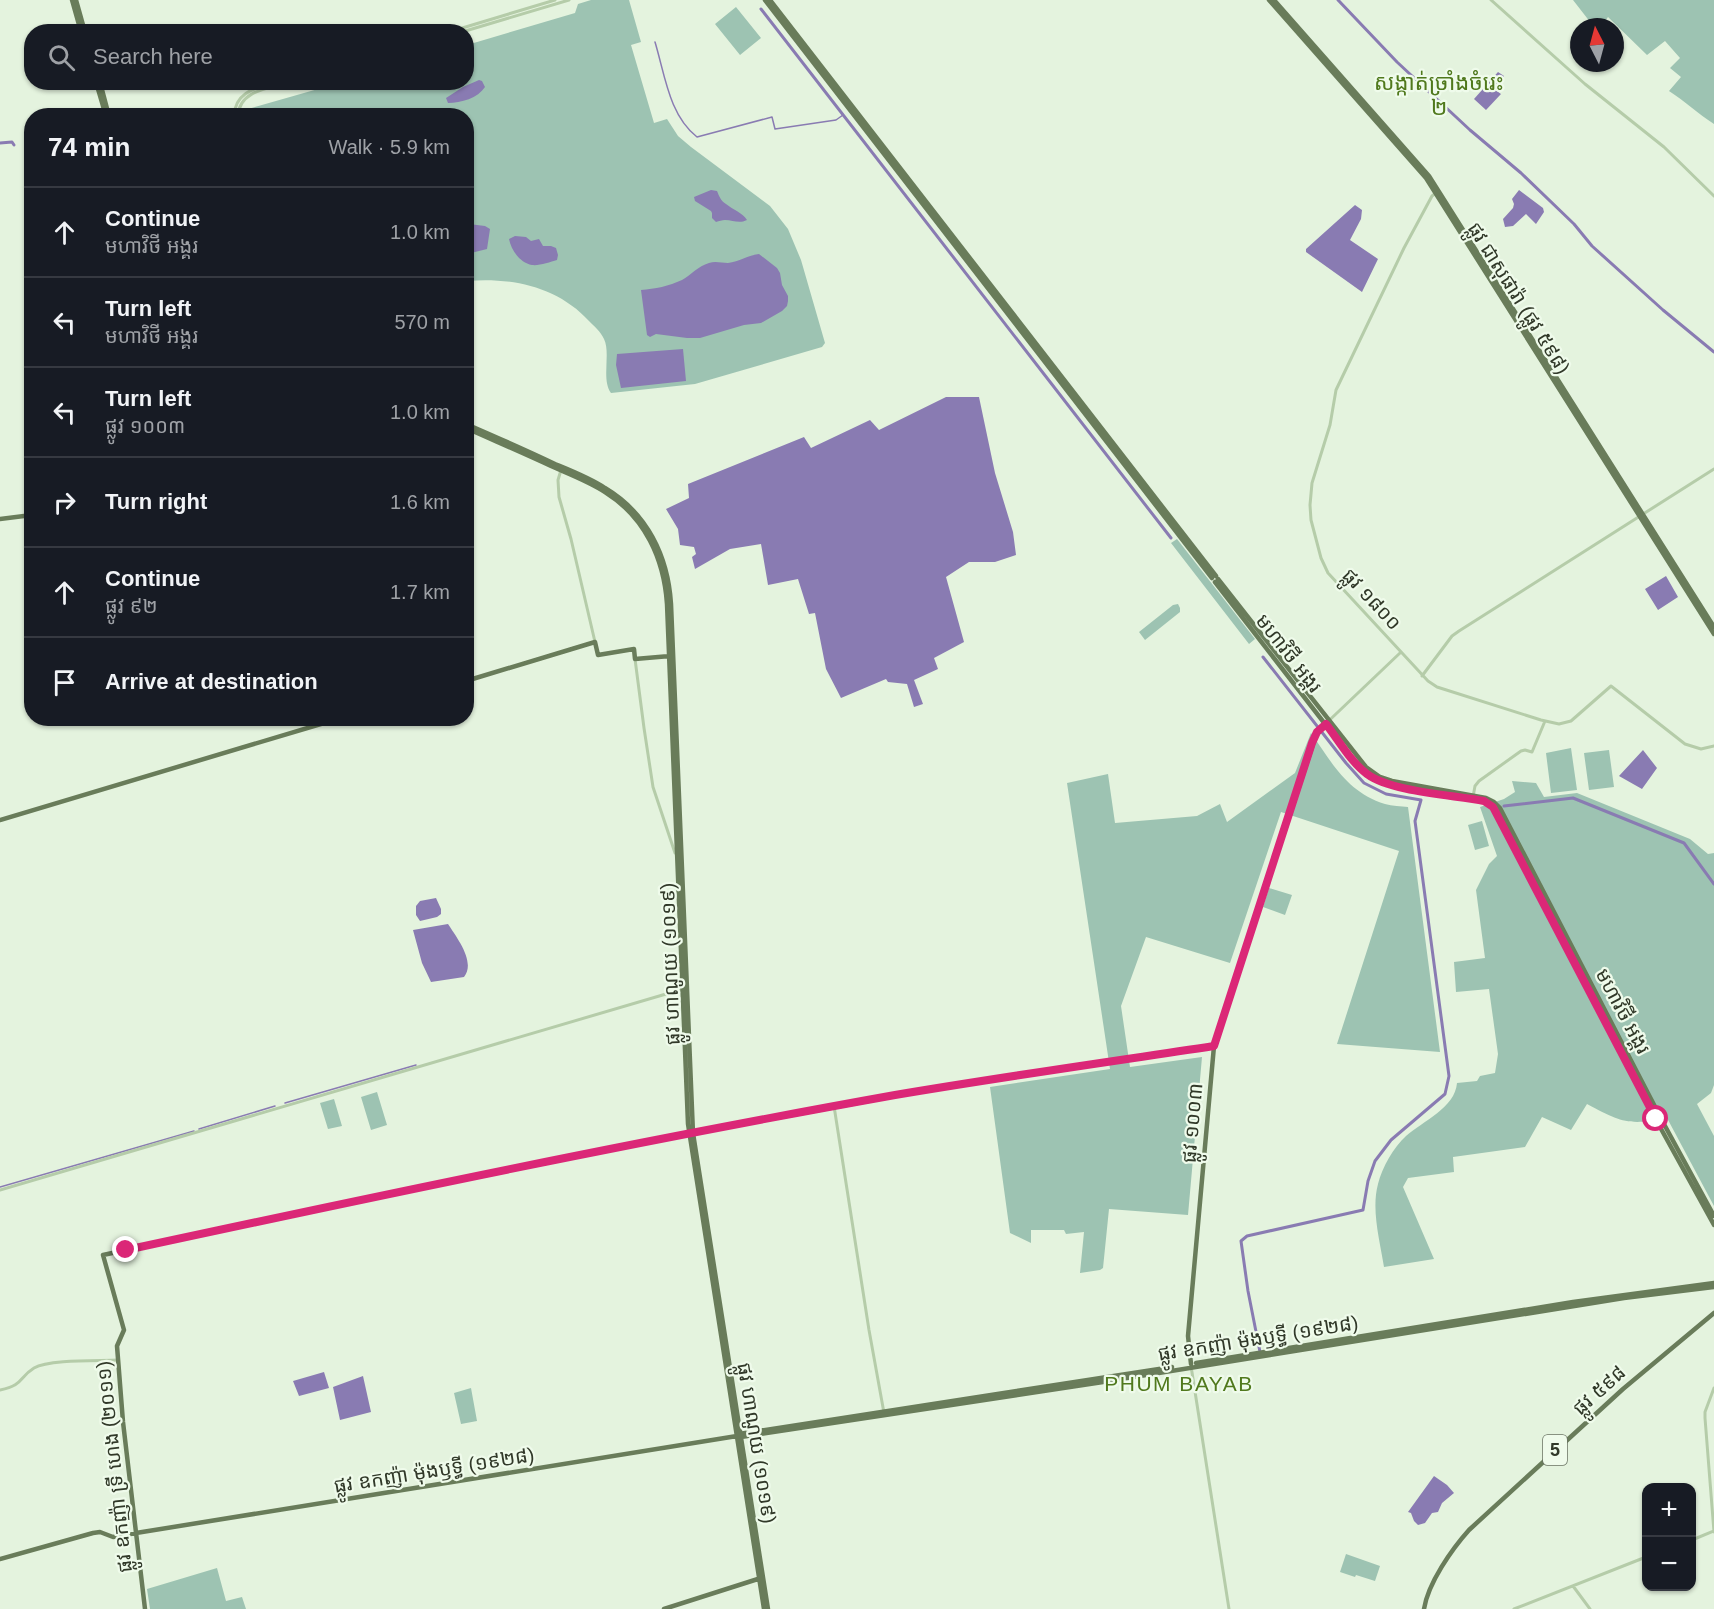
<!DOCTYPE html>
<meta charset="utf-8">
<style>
:root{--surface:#171b24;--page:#20242c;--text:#f1f3f6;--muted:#9ea1a6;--line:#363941}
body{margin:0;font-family:Helvetica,"Noto Sans Khmer",sans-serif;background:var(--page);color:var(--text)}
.controls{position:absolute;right:18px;bottom:18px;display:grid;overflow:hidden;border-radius:12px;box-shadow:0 2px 4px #0004}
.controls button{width:54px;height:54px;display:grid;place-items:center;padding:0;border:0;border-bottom:2px solid var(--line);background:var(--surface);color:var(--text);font:30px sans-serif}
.compass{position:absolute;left:1570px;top:18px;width:54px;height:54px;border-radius:50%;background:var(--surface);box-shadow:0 2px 4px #0004;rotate:354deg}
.stop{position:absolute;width:18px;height:18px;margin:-14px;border:4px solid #db2777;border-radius:50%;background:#fff}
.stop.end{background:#db2777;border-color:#fff;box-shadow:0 2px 6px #0008}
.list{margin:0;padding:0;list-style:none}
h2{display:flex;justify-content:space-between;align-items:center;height:78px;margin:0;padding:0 24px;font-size:26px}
h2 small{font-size:20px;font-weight:400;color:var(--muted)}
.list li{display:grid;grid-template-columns:39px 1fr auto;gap:18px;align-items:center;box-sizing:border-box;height:90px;padding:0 24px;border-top:2px solid var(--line)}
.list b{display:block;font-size:22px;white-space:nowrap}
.list p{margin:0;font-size:20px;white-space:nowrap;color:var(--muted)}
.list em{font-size:20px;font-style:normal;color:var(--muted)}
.icon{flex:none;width:33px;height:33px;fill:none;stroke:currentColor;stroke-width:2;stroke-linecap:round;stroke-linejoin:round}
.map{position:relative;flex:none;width:1714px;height:1609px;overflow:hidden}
.search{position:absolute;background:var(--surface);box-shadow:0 2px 4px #0004;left:24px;top:24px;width:450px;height:66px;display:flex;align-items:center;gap:15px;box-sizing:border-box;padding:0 21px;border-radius:24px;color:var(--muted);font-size:22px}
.panel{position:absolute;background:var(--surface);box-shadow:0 2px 4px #0004;left:24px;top:108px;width:450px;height:618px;border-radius:24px}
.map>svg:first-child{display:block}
.green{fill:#9dc3b2}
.water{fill:#897bb2}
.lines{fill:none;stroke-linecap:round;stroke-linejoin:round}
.stream{stroke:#897bb2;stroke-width:1.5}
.canal{stroke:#897bb2;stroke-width:3}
.minor{stroke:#b5cca9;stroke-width:3}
.major{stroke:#697c5a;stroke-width:4.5}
.route{stroke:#db2777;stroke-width:8}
.labels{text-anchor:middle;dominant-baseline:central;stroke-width:4.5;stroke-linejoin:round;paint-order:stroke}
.shield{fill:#effbeb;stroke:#6a7363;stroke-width:1.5}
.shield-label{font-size:18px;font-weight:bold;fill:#313929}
.street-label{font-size:20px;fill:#313929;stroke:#effbeb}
.neighbourhood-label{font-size:21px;letter-spacing:1.5px;fill:#50791d;stroke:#effbeb}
.quarter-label{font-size:22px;fill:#50791d;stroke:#effbeb}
</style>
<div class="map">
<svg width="1714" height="1609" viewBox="0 0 1714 1609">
<rect width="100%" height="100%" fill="#e4f3de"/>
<path class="green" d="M591 0H629L641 42 631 45 654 123 667 119 678 136 691 147 770 206 788 229 801 260 825 343 822 347 695 384 611 393C601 380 611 353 604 339 601 332 594 326 589 321 558 287 511 277 467 281L466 116 240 115 241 111 339 83 466 82 467 45 575 13 578 4Z
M1573 0H1714V124C1698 114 1685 101 1669 91L1681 77 1670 68 1680 58 1665 41 1647 55 1608 17 1601 27H1594Z
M736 7 761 38 740 55 715 24Z
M1177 539 1255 639 1249 644 1171 543Z
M1178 604 1180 608V612L1145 640 1139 632 1173 605Z
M1311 733C1332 763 1347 792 1385 804 1392 806 1401 806 1408 807L1440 1052 1337 1044 1399 851 1281 812 1230 963 1146 937 1121 1006 1130 1067 1202 1057 1188 1215 1109 1209 1103 1268 1100 1270 1080 1273 1084 1232 1066 1234 1064 1230H1031V1243L1010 1233 990 1087 1110 1069 1067 783 1108 774 1115 823 1197 816 1220 804 1227 822 1295 773Z
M1571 748 1577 790 1551 793 1546 753Z
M1609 750 1614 787 1589 790 1584 753Z
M1512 781 1536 783 1544 797 1577 793 1690 839 1708 854 1714 853V1085L1711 1093 1697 1104 1714 1136V1206L1667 1118C1628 1126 1621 1122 1587 1104L1571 1130 1542 1117 1525 1147 1453 1157 1454 1172 1408 1178 1403 1187 1434 1259 1384 1267C1380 1241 1371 1210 1378 1184 1382 1167 1394 1147 1406 1136 1423 1121 1455 1108 1457 1083L1477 1081 1480 1076 1495 1073 1498 1054 1489 989 1456 992 1454 962 1485 958 1476 890 1489 864 1497 856 1480 807 1504 799 1515 792Z
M1482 821 1489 846 1475 850 1468 825Z
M1269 888 1292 895 1285 915 1263 907Z
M377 1092 387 1125 371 1130 361 1097Z
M334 1099 342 1126 328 1129 320 1103Z
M471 1388 477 1421 461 1424 454 1393Z
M1346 1554 1380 1566 1375 1581 1356 1575 1355 1577 1340 1572Z
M217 1568 226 1601 242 1597 246 1609H150L147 1589Z"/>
<path class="water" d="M1498 72 1504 76 1494 89 1501 94 1486 110 1474 99Z
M479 80 482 81 485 87C478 98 461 103 448 103L446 98 463 87Z
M711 190 717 191C719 196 721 201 726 204 732 209 743 213 747 220 739 224 733 220 725 220 722 220 719 221 716 222L712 218V213L711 211 695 201 694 197Z
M1519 190 1543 208 1544 212 1536 224 1526 214 1513 226 1505 227 1503 219 1513 208 1514 204 1512 199Z
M1355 205 1362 210 1361 219 1350 240 1378 259 1362 292 1306 252V249Z
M469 224 485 226 490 229 487 249 467 254V225Z
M515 236 526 237 531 241 539 239 543 246H551L556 248 558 255 557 260C550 262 539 266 532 265 520 263 511 250 509 239Z
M759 254 777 268 780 273 782 285 788 296V301L787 306 782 311 761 323 744 325 700 338H687L656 334 650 337 647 335 641 290C655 289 669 286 682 280 691 275 698 266 709 263 715 261 722 263 728 263 739 262 748 255 759 254Z
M683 349 686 381 621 388 616 365 617 354Z
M946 397H979L995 473 1013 532 1016 555 995 562H969L946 577 964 642 934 658 938 669 914 680 923 704 914 707 907 684 888 682 886 679 841 698 826 669 815 613 809 614 798 579 768 585 761 544 730 549 695 569 692 557 696 554 694 547 680 545 678 529 666 509 689 498 688 484 804 437 811 448 870 420 879 430Z
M1666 576 1678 597 1658 610 1645 589Z
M1643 750 1657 768 1642 789 1619 776Z
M436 898 441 909V914L437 917 420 921 416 915V906L420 901Z
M448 924C457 938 476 962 464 977L431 982 422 963 413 930Z
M324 1372 329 1388 299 1396 293 1381Z
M363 1376 371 1412 340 1420 333 1387Z
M1434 1476 1447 1485 1454 1493 1442 1503 1438 1512 1432 1513 1425 1523 1418 1525 1414 1521 1411 1513 1408 1512Z"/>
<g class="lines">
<path class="stream" d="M655 42C665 75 669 115 697 137L772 117 775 129 836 120 843 115
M285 1103 416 1065
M199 1129 275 1106
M0 1187 194 1131"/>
<path class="canal" d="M1338 0 1397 62 1470 130 1521 173 1574 224 1592 246 1663 310 1714 352
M761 9 1171 538
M0 143 12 142 14 145
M1504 806 1573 798 1684 843 1714 884
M1260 1352 1248 1291 1241 1241 1247 1236 1363 1210 1368 1181 1375 1161 1391 1140 1445 1094 1449 1076 1415 821 1421 800 1386 794 1364 783 1346 763 1263 657"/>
<path class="minor" d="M1491 0 1585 84 1664 147 1714 196
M449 32 555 0
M462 32 569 0
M234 116C235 91 257 88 276 82
M238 116C239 90 270 88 290 82
M1437 192 1432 196 1404 248 1336 390 1330 425 1312 483 1310 505 1311 520 1321 558 1328 573 1428 681 1437 687 1541 720 1559 724 1571 721 1611 686 1685 744 1701 749 1714 746
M561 470 558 480 559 497 571 539 595 642
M635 659 644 728 653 787 675 853
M1422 676 1452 636 1459 631 1714 469
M1317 732 1400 653
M1473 797 1475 786 1479 781 1521 751 1525 750 1532 752 1545 721
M834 1106 869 1330 884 1413
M0 1190 683 989
M1191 1366 1229 1609
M1714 1388 1705 1412V1418L1714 1532
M0 1390C24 1385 18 1378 34 1368 49 1359 99 1361 118 1360
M1692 1540 1714 1531
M1573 1586 1590 1609
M1514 1609 1646 1557"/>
<path class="major" d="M72 0 81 32
M76 0 85 32
M765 0 1212 578
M770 0 1216 576
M1269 0 1426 178 1714 634
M1274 0 1429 176 1714 627
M96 82 106 116
M100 82 109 116
M466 424C496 437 526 450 555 464 572 471 590 478 605 488 647 513 668 556 671 604L693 1133 768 1609
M466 428C495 441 523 453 551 466 569 474 588 481 605 492 645 517 664 559 667 604L688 1124 764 1609
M0 519 32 515
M1218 579 1366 767 1380 777 1392 781 1486 798 1494 802 1500 808 1665 1126 1714 1216
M1215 582 1356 764C1362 770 1367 775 1374 779 1402 793 1453 795 1484 802L1491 805 1496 810 1660 1127 1714 1225
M466 681 595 642 598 655 634 649 635 659 670 656
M0 820 341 718
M693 1133 933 1089 1214 1046
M1196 1363 1573 1302 1714 1283
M1191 1364 1188 1336 1214 1046 1317 732
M739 1434 1172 1367
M0 1559 93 1533 100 1532 113 1537 136 1533 737 1436 741 1437 1103 1382 1624 1298 1714 1287
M145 1609 123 1422 117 1346 124 1330 103 1255 303 1212 689 1134
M664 1609 761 1578
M1424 1609C1428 1583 1452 1549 1469 1530L1623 1389 1714 1313"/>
</g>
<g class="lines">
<path class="route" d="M126 1250C381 1195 638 1141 895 1095 1001 1077 1108 1062 1214 1046L1312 743 1317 732 1326 724C1339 741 1351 762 1367 774 1391 792 1454 795 1484 801L1493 807 1656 1119"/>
</g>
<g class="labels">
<rect class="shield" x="1543" y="1435" width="24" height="30" rx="4.5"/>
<g class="shield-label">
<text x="1555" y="1450">5</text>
</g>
<g class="street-label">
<text transform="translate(1519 298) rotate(58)">ផ្លូវ ជាសុផារ៉ា (ផ្លូវ ៥៩៨)</text>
<text transform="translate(1372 599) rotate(47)">ផ្លូវ ១៨០០</text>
<text transform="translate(1289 653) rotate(52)">មហាវិថី អង្គរ</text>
<text transform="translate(670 964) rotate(-92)">ផ្លូវ ហាណូយ (១០១៩)</text>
<text transform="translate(1623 1011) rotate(62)">មហាវិថី អង្គរ</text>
<text transform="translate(1192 1123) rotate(-85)">ផ្លូវ ១០០៣</text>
<text transform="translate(1258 1338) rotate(-9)">ផ្លូវ ឧកញ៉ា ម៉ុងឫទ្ធី (១៩២៨)</text>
<text transform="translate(1599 1390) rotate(-42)">ផ្លូវ ៥៩៨</text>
<text transform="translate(757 1443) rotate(81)">ផ្លូវ ហាណូយ (១០១៩)</text>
<text transform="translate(114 1467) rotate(-96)">ផ្លូវ ឧកញ៉ា ទ្រី ហេង (២០១១)</text>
<text transform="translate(434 1470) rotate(-9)">ផ្លូវ ឧកញ៉ា ម៉ុងឫទ្ធី (១៩២៨)</text>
</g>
<g class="neighbourhood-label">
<text x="1179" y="1383">PHUM BAYAB</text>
</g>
<g class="quarter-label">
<text x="1439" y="82">សង្កាត់ច្រាំងចំរេះ<tspan x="1439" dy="25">២</tspan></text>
</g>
</g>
</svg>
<div class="controls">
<button>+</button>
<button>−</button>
</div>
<svg class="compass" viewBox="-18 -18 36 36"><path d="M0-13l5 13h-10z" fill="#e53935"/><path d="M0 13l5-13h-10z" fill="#9ea1a6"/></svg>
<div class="stop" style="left:1656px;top:1119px"></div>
<div class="stop end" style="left:126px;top:1250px"></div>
<div class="search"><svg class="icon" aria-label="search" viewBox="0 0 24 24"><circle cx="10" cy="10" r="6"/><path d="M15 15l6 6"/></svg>Search here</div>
<section class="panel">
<h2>74 min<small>Walk · 5.9 km</small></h2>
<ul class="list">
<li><svg class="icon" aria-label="ahead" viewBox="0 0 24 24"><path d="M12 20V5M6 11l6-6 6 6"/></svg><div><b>Continue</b><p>មហាវិថី អង្គរ</p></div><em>1.0 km</em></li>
<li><svg class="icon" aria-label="left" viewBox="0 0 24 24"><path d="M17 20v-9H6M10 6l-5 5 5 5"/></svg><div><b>Turn left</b><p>មហាវិថី អង្គរ</p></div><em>570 m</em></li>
<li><svg class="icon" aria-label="left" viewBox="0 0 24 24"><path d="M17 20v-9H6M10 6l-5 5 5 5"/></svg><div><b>Turn left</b><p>ផ្លូវ ១០០៣</p></div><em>1.0 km</em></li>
<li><svg class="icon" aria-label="right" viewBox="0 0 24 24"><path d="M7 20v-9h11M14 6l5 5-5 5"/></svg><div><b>Turn right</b></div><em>1.6 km</em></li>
<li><svg class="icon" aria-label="ahead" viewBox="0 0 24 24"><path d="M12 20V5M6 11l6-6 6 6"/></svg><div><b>Continue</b><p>ផ្លូវ ៩២</p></div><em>1.7 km</em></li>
<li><svg class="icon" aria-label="arrive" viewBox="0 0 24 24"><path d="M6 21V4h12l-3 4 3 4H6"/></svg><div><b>Arrive at destination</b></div></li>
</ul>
</section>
</div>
